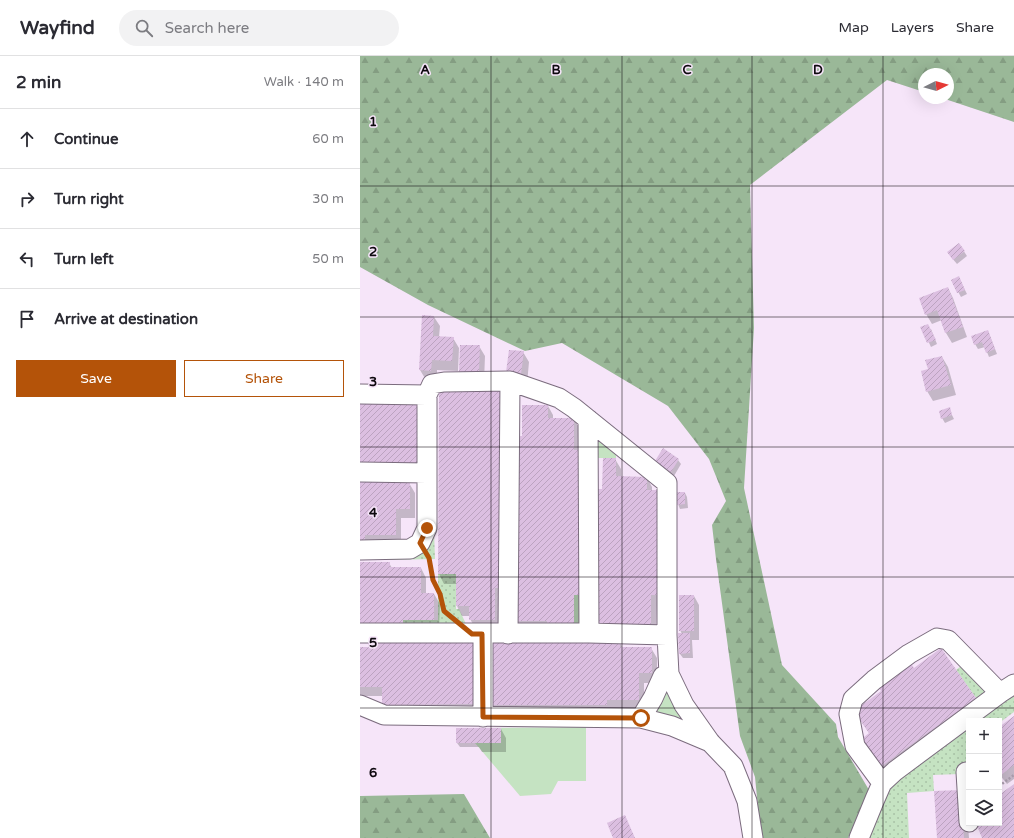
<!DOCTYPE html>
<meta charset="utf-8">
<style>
:root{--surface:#fff;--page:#f2f2f3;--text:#2b2b33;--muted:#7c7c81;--line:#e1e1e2;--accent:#b45309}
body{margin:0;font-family:"Varela Round",sans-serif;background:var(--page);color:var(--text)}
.controls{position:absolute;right:12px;bottom:12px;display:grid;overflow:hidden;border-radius:0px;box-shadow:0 4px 16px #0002}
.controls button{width:36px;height:36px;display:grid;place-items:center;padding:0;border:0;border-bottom:1px solid var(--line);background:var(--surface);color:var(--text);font:20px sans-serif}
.compass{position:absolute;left:558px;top:12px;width:36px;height:36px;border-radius:50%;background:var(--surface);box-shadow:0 4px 16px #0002;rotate:85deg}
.stop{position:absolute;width:12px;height:12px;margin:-9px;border:3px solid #b45309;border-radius:50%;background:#fff}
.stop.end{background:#b45309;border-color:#fff;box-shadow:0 1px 4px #0008}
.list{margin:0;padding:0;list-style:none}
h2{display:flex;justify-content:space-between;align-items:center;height:52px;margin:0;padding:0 16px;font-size:17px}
h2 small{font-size:13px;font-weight:400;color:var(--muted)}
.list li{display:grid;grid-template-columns:26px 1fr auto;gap:12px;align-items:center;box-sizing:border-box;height:60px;padding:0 16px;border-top:1px solid var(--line)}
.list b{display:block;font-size:15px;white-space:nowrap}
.list em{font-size:13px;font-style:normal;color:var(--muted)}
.actions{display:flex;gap:8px;padding:12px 16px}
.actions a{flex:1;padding:9px 0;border:1px solid var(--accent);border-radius:0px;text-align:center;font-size:14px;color:var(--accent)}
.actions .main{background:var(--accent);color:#fff}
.icon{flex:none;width:22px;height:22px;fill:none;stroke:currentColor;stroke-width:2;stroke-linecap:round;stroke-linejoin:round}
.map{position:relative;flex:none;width:654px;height:782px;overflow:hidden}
header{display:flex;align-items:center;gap:24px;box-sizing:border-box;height:56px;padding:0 20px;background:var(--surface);border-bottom:1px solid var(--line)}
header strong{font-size:19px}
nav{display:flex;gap:22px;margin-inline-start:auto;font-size:14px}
.search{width:280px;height:36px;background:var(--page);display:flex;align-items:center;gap:10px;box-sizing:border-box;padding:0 14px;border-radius:22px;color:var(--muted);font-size:15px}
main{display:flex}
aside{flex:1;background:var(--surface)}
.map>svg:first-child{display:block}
.grass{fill:url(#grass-dots)}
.forest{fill:url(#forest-firs)}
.garden{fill:#c5e3c2}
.shadow{fill:#0003}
.building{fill:url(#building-hatch)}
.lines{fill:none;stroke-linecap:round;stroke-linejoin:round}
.street-casing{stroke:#7b6c7e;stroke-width:21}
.path{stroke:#a99cac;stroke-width:2.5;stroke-dasharray:2 2;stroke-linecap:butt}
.street{stroke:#fff;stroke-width:19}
.route{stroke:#b45309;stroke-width:5}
.grid{fill:none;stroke:#0e090f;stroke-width:1;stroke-opacity:0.55}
.grid-label{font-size:13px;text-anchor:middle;font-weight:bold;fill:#0e090f;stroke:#f6e5f9;stroke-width:3;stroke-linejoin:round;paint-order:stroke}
</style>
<header>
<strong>Wayfind</strong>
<div class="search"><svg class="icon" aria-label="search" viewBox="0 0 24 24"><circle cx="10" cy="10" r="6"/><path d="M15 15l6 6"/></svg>Search here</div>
<nav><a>Map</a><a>Layers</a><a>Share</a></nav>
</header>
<main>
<aside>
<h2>2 min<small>Walk · 140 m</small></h2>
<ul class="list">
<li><svg class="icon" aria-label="ahead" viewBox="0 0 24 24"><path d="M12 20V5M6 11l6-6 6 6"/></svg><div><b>Continue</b></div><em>60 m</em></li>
<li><svg class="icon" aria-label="right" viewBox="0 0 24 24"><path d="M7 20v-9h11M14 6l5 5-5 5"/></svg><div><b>Turn right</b></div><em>30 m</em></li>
<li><svg class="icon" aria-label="left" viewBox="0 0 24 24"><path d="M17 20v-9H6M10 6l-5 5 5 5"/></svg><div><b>Turn left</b></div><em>50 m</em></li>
<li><svg class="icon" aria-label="arrive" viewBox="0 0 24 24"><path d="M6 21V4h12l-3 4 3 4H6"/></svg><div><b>Arrive at destination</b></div></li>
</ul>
<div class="actions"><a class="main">Save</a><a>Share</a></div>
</aside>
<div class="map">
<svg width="654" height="782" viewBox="0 0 654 782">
<defs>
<pattern id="grass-dots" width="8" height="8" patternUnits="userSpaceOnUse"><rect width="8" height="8" fill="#c5e3c2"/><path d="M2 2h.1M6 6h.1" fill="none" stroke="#a8c1a6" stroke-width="1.8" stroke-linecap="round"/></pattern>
<pattern id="forest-firs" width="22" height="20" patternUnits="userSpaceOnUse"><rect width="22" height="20" fill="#9ab898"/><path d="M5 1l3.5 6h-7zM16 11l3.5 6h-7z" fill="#849d82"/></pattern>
<pattern id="building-hatch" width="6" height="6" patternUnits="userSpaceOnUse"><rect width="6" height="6" fill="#dcbfe1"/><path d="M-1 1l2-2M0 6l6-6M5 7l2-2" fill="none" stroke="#bca3c0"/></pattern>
</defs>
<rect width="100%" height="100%" fill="#f6e5f9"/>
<path class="grass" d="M74 474 75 503 27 504 26 500Z
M78 518H96V553H99L106 568 43 569V564H78Z
M601 610 627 632 624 638 616 642 596 614Z
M654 638V656L639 667V665H617Z
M609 670V712L600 718 573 719 574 735 547 737 549 782H506L529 733 549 711Z"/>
<path class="forest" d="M0 0H654V66L582 42H588V18H564V36L527 24 390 129 394 272 384 432 422 609 476 668 478 681 509 734 488 782H401L395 721 380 680 356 503 352 469 366 445 349 403 308 350 202 287 165 295 68 249 0 211Z
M104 738 130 782H0V740Z"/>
<path class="garden" d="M233 379 256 397V402H231Z
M214 539H223V567L214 574Z
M307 628 327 668 291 656Z
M226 671V725H198L191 738 160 740 115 687V672Z"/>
<path class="shadow" d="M599 188 607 200 597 208 591 201Z
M592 225 601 226 607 238 601 241Z
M588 232 593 242 607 281 592 287 586 277 582 264 572 268 566 258Z
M74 261 80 270 79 281 93 282 99 292 98 315 77 314V324H66L60 314Z
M562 272 571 273 577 288 571 291Z
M628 275 637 298 629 301 625 291 618 293 615 288Z
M119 290 125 300 124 326H106L100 316Z
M163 296 169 306 167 328 153 326Z
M582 301 588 311 596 339 573 345 567 335 569 314Z
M80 334 141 335 140 573H116L110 563V560H102L97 550V528H84L79 518Z
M188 350 193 359V363H214L220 373 224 549H219V580L162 575 157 565 163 381Z
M589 353 594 363 585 367 582 362Z
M255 403 261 413V421L287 422 292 431V435H297L302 444V549H297L296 580 240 548 235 539 243 434Z
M318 404 321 408 314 420 299 410 296 405Z
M0 422 49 427 55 437V462H41V489L0 494Z
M325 437 327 441 328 452 320 453 318 448Z
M0 507H29L32 512H61L66 522V538H74L80 548 79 574 48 579Z
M334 540 339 549V584H332L333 602H323L320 598 322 578 320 574Z
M113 586 118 596 119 657 29 659 23 649V640H0V592Z
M260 587 263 592H291L297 602V627H284V653L136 659 130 649Z
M615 643 620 653 525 722 509 677 495 656Z
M654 661V723L647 728 639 718V672Z
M141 673 146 682V696H122L119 691H100L97 687Z
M606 745 609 782H578Z"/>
<path class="building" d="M599 187 605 195 593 204 587 196Z
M599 220 605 234 597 237 591 224Z
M588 231 603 271 585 277 577 254 565 259 559 242Z
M62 259 74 260 73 280 94 281 92 305 72 304 71 315 59 314Z
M568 268 576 284 567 287 560 271Z
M628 274 635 293 626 297 622 286 614 289 611 280Z
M100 289H120L119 317 99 316Z
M149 294 164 295 161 318 146 316Z
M582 300 591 329 566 336 561 315 568 313 565 304Z
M79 333 142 334 140 532H135V564H109V550H96V518H78Z
M0 346 59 347 58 410 0 409Z
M162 349H188V362H214V394H220L219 473V539H214V571L187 570V565H156L157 380H162Z
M590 351 592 359 581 363 579 355Z
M303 392 319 403 311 416 295 405Z
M243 402H256V420L287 421V434H297V539H291V571H239V539H234V433H242Z
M0 421 50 426V453H36V479H5V484H0Z
M316 436H325V448L317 449Z
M0 506H30V511H61V537H74V564H43V569H0Z
M319 539H334V575H319Z
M318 577H330V597L319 598Z
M113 585 114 648 22 649V631H0V591H8V586Z
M129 586H260V591H292V617H279V644H247V649H129Z
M581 592 616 642 519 712 499 685 509 677 494 655 521 635 517 629 550 606 554 612Z
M654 660V709L641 719 639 717V671Z
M96 672H141V687H96Z
M654 728V782H622L616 767H639V739Z
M601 734 604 782H577L574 735Z
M265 759 275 782H253L247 767Z"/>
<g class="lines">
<g class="street-casing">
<path id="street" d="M0 338 67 339
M228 363 229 577
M0 416 67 417
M0 494 50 493 60 487 67 472V339L72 328 84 326 150 325 199 342 214 352 307 427V579L309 618 324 649 350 686 373 710 387 745 393 782
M0 577H229L307 579
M123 578V661
M148 578 150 325
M0 649 24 659 281 662 312 670 350 686
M281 662 293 642 303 620 309 618
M606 716 609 766
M522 727 495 690 489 658 493 643 514 624 549 598 577 582 588 584 640 637
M499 782 515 743 522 727 535 715 640 637 654 628"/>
</g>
<path class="path" d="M69 502 73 524 80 538 84 555 88 558
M639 730 654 719"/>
<use href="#street" class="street"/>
</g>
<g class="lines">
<path class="route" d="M67 472 60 487 69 502 73 524 80 538 84 555 112 578H122L123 661 281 662"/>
</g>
<path class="grid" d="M131 0V782M262 0V782M392 0V782M523 0V782M0 130H654M0 261H654M0 391H654M0 521H654M0 652H654"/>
<g class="grid-label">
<text x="65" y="18">A</text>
<text x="196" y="18">B</text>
<text x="327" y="18">C</text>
<text x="458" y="18">D</text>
<text x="13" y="70">1</text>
<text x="13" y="200">2</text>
<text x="13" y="330">3</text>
<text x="13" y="461">4</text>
<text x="13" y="591">5</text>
<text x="13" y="721">6</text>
</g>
</svg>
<div class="controls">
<button>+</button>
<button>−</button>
<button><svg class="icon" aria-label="layers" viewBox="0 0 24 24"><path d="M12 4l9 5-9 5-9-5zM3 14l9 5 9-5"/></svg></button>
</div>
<svg class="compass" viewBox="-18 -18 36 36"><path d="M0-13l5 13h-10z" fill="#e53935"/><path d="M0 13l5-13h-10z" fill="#7c7c81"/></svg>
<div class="stop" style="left:281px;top:662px"></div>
<div class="stop end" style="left:67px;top:472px"></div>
</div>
</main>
